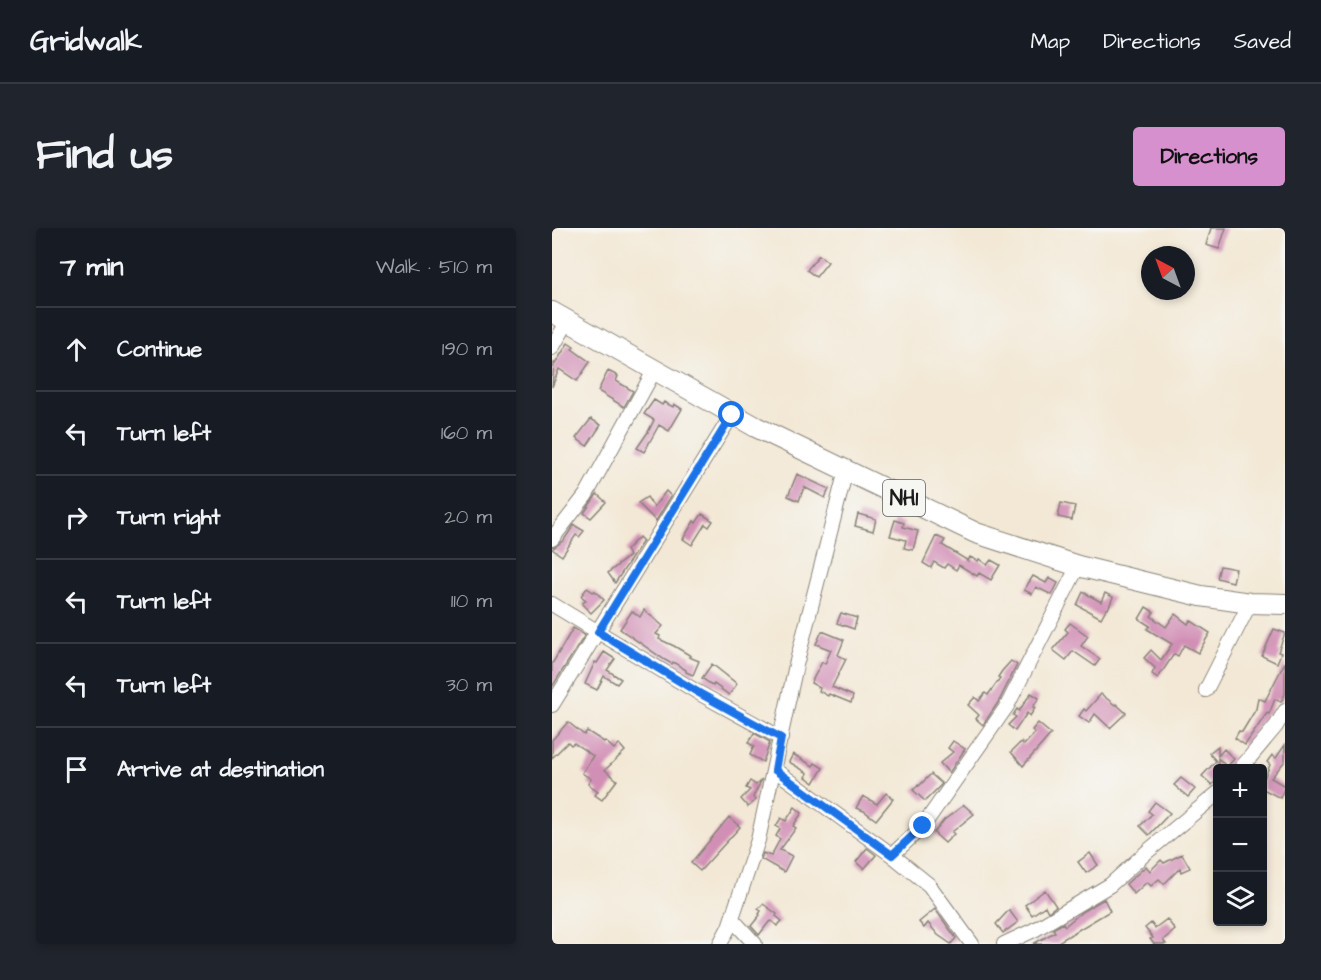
<!DOCTYPE html>
<meta charset="utf-8">
<style>
:root{--surface:#171b24;--page:#20242c;--text:#f1f3f6;--muted:#9ea1a6;--line:#363941;--accent:#d690ce}
body{margin:0;font-family:"Architects Daughter",sans-serif;background:var(--page);color:var(--text)}
.controls{position:absolute;right:18px;bottom:18px;display:grid;overflow:hidden;border-radius:6px;box-shadow:0 3px 9px #0003}
.controls button{width:54px;height:54px;display:grid;place-items:center;padding:0;border:0;border-bottom:2px solid var(--line);background:var(--surface);color:var(--text);font:30px sans-serif}
.compass{position:absolute;left:589px;top:18px;width:54px;height:54px;border-radius:50%;background:var(--surface);box-shadow:0 3px 9px #0003;rotate:319deg}
.stop{position:absolute;width:18px;height:18px;margin:-14px;border:4px solid #1a73e8;border-radius:50%;background:#fff}
.stop.end{background:#1a73e8;border-color:#fff;box-shadow:0 2px 6px #0008}
.list{margin:0;padding:0;list-style:none}
h2{display:flex;justify-content:space-between;align-items:center;height:78px;margin:0;padding:0 24px;font-size:26px}
h2 small{font-size:20px;font-weight:400;color:var(--muted)}
.list li{display:grid;grid-template-columns:39px 1fr auto;gap:18px;align-items:center;box-sizing:border-box;height:84px;padding:0 24px;border-top:2px solid var(--line)}
.list b{display:block;font-size:22px;white-space:nowrap}
.list em{font-size:20px;font-style:normal;color:var(--muted)}
.icon{flex:none;width:33px;height:33px;fill:none;stroke:currentColor;stroke-width:2;stroke-linecap:round;stroke-linejoin:round}
.map{position:relative;flex:none;width:733px;height:716px;overflow:hidden;border-radius:6px}
header{display:flex;align-items:center;gap:36px;box-sizing:border-box;height:84px;padding:0 30px;background:var(--surface);border-bottom:2px solid var(--line)}
header strong{font-size:28px}
nav{display:flex;gap:33px;margin-inline-start:auto;font-size:21px}
.intro{display:flex;align-items:center;justify-content:space-between;box-sizing:border-box;height:144px;padding:0 36px}
h1{margin:0;font-size:42px}
.button{padding:15px 27px;border-radius:6px;background:var(--accent);color:#111;font-size:21px;font-weight:700}
main{display:flex;gap:36px;padding:0 36px}
aside{flex:1;background:var(--surface);border-radius:6px;box-shadow:0 3px 9px #0003}
.map>svg:first-child{display:block}
.building{fill:#d28fb6}
.lines{fill:none;stroke-linecap:round;stroke-linejoin:round}
.minor-casing{stroke:#888278;stroke-width:16}
.highway-casing{stroke:#888278;stroke-width:22}
.minor{stroke:#fff;stroke-width:14}
.highway{stroke:#fff;stroke-width:20}
.route{stroke:#1a73e8;stroke-width:8}
.labels{text-anchor:middle;dominant-baseline:central;stroke-width:6;stroke-linejoin:round;paint-order:stroke}
.shield{fill:#f6f6f2;stroke:#5d5d5c;stroke-width:1.5}
.shield-label{font-size:21px;font-weight:bold;fill:#1c1c1c}
</style>
<header>
<strong>Gridwalk</strong>
<nav><a>Map</a><a>Directions</a><a>Saved</a></nav>
</header>
<div class="intro"><h1>Find us</h1><a class="button">Directions</a></div>
<main>
<aside>
<h2>7 min<small>Walk · 510 m</small></h2>
<ul class="list">
<li><svg class="icon" aria-label="ahead" viewBox="0 0 24 24"><path d="M12 20V5M6 11l6-6 6 6"/></svg><div><b>Continue</b></div><em>190 m</em></li>
<li><svg class="icon" aria-label="left" viewBox="0 0 24 24"><path d="M17 20v-9H6M10 6l-5 5 5 5"/></svg><div><b>Turn left</b></div><em>160 m</em></li>
<li><svg class="icon" aria-label="right" viewBox="0 0 24 24"><path d="M7 20v-9h11M14 6l5 5-5 5"/></svg><div><b>Turn right</b></div><em>20 m</em></li>
<li><svg class="icon" aria-label="left" viewBox="0 0 24 24"><path d="M17 20v-9H6M10 6l-5 5 5 5"/></svg><div><b>Turn left</b></div><em>110 m</em></li>
<li><svg class="icon" aria-label="left" viewBox="0 0 24 24"><path d="M17 20v-9H6M10 6l-5 5 5 5"/></svg><div><b>Turn left</b></div><em>30 m</em></li>
<li><svg class="icon" aria-label="arrive" viewBox="0 0 24 24"><path d="M6 21V4h12l-3 4 3 4H6"/></svg><div><b>Arrive at destination</b></div></li>
</ul>
</aside>
<div class="map">
<svg width="733" height="716" viewBox="0 0 733 716">
<rect width="100%" height="100%" fill="#f6f6f2"/>
<filter id="ink" filterUnits="userSpaceOnUse"><feTurbulence type="fractalNoise" baseFrequency=".0167" numOctaves="2"/><feDisplacementMap in="SourceGraphic" scale="12" xChannelSelector="R" yChannelSelector="G"/><feConvolveMatrix kernelMatrix="1 2 1 2 8 2 1 2 1" color-interpolation-filters="sRGB"/></filter>
<filter id="wash" filterUnits="userSpaceOnUse"><feTurbulence type="fractalNoise" baseFrequency=".008" numOctaves="4" result="noise"/><feDisplacementMap in="SourceGraphic" scale="24" xChannelSelector="R" yChannelSelector="G"/><feGaussianBlur stdDeviation="1.35" result="paint"/><feColorMatrix in="noise" values="0 0 0 0 0 0 0 0 0 0 0 0 0 0 0 0 0 1.4 0 .05"/><feComposite in="paint" operator="in"/></filter>
<g filter="url(#wash)">
<rect width="100%" height="100%" fill="#f3e8d5"/>
<g id="blocks">
<path class="building" d="M659 0H674L667 21 654 17Z
M267 27 276 34 264 49 255 42Z
M16 115 22 119 20 121 38 134 25 153 7 141 0 159 2 135 3 136Z
M56 143 66 148 64 153 81 163 72 179 46 163Z
M102 172 110 177 112 174 121 179 122 176 130 181 117 203 107 197 92 224 85 220 96 204 102 192 92 186Z
M39 191 49 197 35 218 24 210Z
M245 246 277 261 273 270 252 259 247 273 236 268Z
M114 263 119 268 104 293 86 275 95 269 102 279Z
M45 266 54 274 39 290 32 285Z
M509 275 523 278 520 292 506 289Z
M150 286 161 293 157 299 153 296 140 317 131 311 142 293 144 295Z
M306 286 324 291 321 303 303 298Z
M343 292 352 295 351 299 366 303 361 322 352 320 354 312 338 308Z
M22 297 32 303 27 309 24 307 10 328 0 321 12 312Z
M384 308 393 312 390 317 416 333 418 329 426 333 427 331 435 337 439 332 448 337 439 352 427 345 425 348 407 337 404 342 395 336 392 340 382 334 379 340 371 335Z
M87 309 91 313 63 355 56 345 77 328 74 322Z
M668 338 684 341 681 354 665 350Z
M481 348 494 355 497 350 506 355 500 367 484 359 480 366 472 362Z
M35 360 41 364 43 363 52 372 39 385 30 376 34 372 29 368Z
M531 364 549 374 553 365 561 369 556 381H554L549 390 525 377Z
M594 379 602 384 599 388 614 399 623 386 636 396 638 392 658 405 646 425 632 417 626 428 622 426 606 450 600 446 603 440 592 430 599 422 609 432 620 416 595 401 598 398 587 391Z
M92 382 111 398 104 406 108 408 107 411 122 418 139 428 137 429 147 433 141 447 134 444V442L121 434 120 436 113 432 68 401 80 383 88 389Z
M289 385 305 390 302 401 285 395Z
M518 395 536 408 529 418 548 431 543 438 521 423 514 432 501 422 516 404 513 401Z
M21 400 33 407 0 459V436Z
M722 401 733 405 726 424 729 425 725 435 710 428Z
M270 403 292 412 286 427 294 431 280 459 301 468 299 475 277 466 276 468 267 463 268 460 259 455 270 434 273 436 279 422 264 416Z
M52 424 63 431 55 442 69 451 65 456 52 448 45 462 33 456 43 434 45 435Z
M459 433 465 437 447 473 431 497 424 491 427 487 416 477 423 469 427 473 433 465 436 467 448 450 446 449 450 443Z
M733 434V466L729 474 723 471 717 486 715 485 693 517 683 510 687 503 690 504 704 481 706 470 713 473Z
M160 436 185 456 177 467 162 456 161 458 150 450Z
M479 465 487 470 481 479 483 480 478 488 475 485 463 503 456 497 464 489 461 487 465 481 467 483Z
M549 466 563 477 564 476 574 485 558 500 543 486 537 495 527 488 532 481 534 483Z
M16 494 32 507 35 503 52 514 53 513 62 521 67 516 73 523 53 542 65 552 50 572 43 567 46 563 36 556 39 551 30 545 41 528 22 515 19 517 16 514 0 530V512Z
M486 495 499 506 471 538 459 524 469 514 472 517 483 505 480 502Z
M202 505 218 514 211 534 198 527 202 518 196 515Z
M401 513 413 521 397 545 388 535 401 524 396 520Z
M733 517V533L719 550 733 558 728 570 711 561V553L718 537 715 534 720 527 724 530Z
M666 518V528L672 521 682 531 675 539 666 530V551L660 557 650 548 664 533 657 525Z
M241 526 261 538 263 535 271 540 262 555 254 549 256 545 237 534Z
M379 546 390 556 373 573 361 562 366 557 367 558Z
M629 550 643 561 636 569 622 557Z
M210 551 201 569 204 572 196 579 189 571 198 562 194 560 198 553 204 557Z
M334 565 341 571 324 592 312 583 304 580 311 568 325 576Z
M603 574 618 585 597 607 588 598 600 586 596 583Z
M412 577 422 586 400 604 402 606 393 615 382 605 392 592Z
M243 579 250 585 241 598 244 600 228 622 240 628 232 644 209 631 211 625 219 628 228 611 224 608 228 601 224 598 229 590 234 593Z
M177 589 188 599 148 643 139 635Z
M315 620 324 627 312 641 304 634Z
M538 625 546 637 534 645 526 634Z
M630 626 638 640 629 644 628 640 612 656 607 651 599 658 595 654 582 666 574 656 594 638 598 643 609 632 612 635Z
M493 662 504 678 496 684 493 678 480 687 473 677Z
M552 671 558 683 506 714 507 716H481L503 704 501 701 511 695 513 698 531 683Z
M211 676 225 686 224 688 230 693 225 698 220 693 217 694 207 707 199 698 208 687 207 686 209 683 206 681Z
M383 681 404 710 399 716 386 707 376 695 372 700 367 694Z
M457 682 466 694 451 705 444 696Z
M615 691 623 702 611 712 614 716H602L598 711 601 710 593 700 599 695 603 700Z"/>
</g>
</g>
<g filter="url(#ink)">
<use href="#blocks" fill-opacity="0" stroke="#888278" stroke-width="1.5"/>
<g class="lines">
<g class="minor-casing">
<path id="minor" d="M0 120 16 93
M0 311 34 267 102 143
M0 376 147 465 229 510
M654 462 698 375
M0 477 180 187
M689 540 724 498 733 483
M223 542 340 627 377 657 420 716
M340 627 371 598 455 478 526 338
M180 691 203 716
M168 716 177 699 206 612 244 437 294 242
M452 716 482 702 558 657 596 623 666 565"/>
</g>
<g class="highway-casing">
<path id="highway" d="M0 84 204 199 424 305 526 338 649 368 698 375 733 376"/>
</g>
<use href="#minor" class="minor"/>
<use href="#highway" class="highway"/>
</g>
</g>
<g class="lines" filter="url(#ink)">
<path class="route" d="M180 187 46 404 147 465 229 510 223 542 340 627 371 598"/>
</g>
<g class="labels">
<rect class="shield" x="331" y="252" width="42" height="36" rx="4.5"/>
<g class="shield-label">
<text x="352" y="270">NH1</text>
</g>
</g>
</svg>
<div class="controls">
<button>+</button>
<button>−</button>
<button><svg class="icon" aria-label="layers" viewBox="0 0 24 24"><path d="M12 4l9 5-9 5-9-5zM3 14l9 5 9-5"/></svg></button>
</div>
<svg class="compass" viewBox="-18 -18 36 36"><path d="M0-13l5 13h-10z" fill="#e53935"/><path d="M0 13l5-13h-10z" fill="#9ea1a6"/></svg>
<div class="stop" style="left:180px;top:187px"></div>
<div class="stop end" style="left:371px;top:598px"></div>
</div>
</main>
